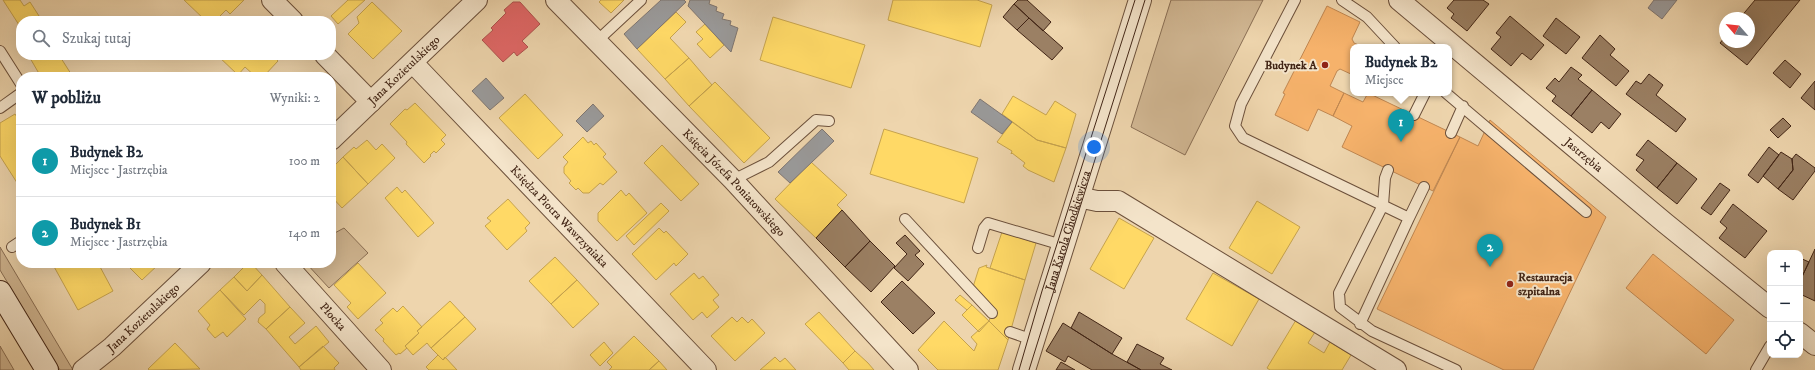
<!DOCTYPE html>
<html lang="pl">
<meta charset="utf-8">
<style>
:root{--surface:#fff;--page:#f6f6f7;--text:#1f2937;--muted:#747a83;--line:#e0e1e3;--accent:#111827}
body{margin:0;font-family:"IM FELL DW Pica",serif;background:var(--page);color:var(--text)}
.controls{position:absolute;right:12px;bottom:12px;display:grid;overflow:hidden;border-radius:8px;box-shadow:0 4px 16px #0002}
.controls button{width:36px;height:36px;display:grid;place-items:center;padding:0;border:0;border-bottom:1px solid var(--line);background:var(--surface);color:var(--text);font:20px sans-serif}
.compass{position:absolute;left:1719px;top:12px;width:36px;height:36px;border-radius:50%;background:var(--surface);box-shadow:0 4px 16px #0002;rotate:298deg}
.you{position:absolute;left:1094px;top:147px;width:14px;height:14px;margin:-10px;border:3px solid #fff;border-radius:50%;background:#1a73e8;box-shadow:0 0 0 6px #1a73e833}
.badge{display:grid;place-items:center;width:26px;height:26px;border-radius:50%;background:var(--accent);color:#fff;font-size:13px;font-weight:700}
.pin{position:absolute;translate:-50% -33px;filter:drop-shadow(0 1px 2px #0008)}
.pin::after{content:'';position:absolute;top:21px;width:14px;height:12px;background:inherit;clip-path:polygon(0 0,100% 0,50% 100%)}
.popup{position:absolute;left:1350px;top:44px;width:102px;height:52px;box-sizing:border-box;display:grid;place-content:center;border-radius:8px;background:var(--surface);filter:drop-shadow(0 1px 3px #0005);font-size:13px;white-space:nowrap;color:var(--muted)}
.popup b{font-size:15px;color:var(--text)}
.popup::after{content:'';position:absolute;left:50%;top:100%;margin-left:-8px;border:8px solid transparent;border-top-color:var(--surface)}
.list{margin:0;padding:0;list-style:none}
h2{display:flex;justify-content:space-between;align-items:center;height:52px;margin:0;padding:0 16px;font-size:17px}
h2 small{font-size:13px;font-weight:400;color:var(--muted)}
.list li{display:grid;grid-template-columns:26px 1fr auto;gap:12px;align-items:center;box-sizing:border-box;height:72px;padding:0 16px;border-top:1px solid var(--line)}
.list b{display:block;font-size:15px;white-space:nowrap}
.list p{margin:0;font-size:13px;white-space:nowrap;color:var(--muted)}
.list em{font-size:13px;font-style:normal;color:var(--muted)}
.icon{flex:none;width:22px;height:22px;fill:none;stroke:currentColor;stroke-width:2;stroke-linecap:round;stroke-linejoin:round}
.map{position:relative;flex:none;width:1815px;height:370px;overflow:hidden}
.search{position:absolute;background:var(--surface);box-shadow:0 4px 16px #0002;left:16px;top:16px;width:320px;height:44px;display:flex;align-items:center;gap:10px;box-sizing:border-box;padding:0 14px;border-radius:16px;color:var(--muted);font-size:15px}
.panel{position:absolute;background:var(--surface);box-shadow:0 4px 16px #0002;left:16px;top:72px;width:320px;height:196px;border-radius:16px}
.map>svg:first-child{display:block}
.green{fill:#d1b793;stroke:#896e54}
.homes{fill:#ffd966;stroke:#c6a34e}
.shops{fill:#e06666;stroke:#b0524e}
.health{fill:#f6b26b;stroke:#c08751}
.industry{fill:#999;stroke:#7f7671}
.building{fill:#9b8064;stroke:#412415}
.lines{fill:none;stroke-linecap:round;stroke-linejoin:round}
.service-casing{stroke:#6c503b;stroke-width:12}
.minor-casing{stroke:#6c503b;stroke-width:22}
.tertiary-casing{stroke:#6c503b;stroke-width:24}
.secondary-casing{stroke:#412415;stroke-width:24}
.service{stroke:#f4e4ca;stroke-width:10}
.minor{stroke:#f4e4ca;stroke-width:20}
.tertiary{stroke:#f4e4ca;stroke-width:22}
.secondary{stroke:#f4e4ca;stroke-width:22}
.tram{stroke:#412415;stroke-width:1}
.poi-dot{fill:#8f2418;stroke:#f4e4ca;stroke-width:1.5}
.labels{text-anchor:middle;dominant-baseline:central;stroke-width:4;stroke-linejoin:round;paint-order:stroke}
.poi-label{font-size:12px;font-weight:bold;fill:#412415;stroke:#f4e4ca;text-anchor:end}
.street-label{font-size:12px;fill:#412415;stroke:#f4e4ca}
</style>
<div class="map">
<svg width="1815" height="370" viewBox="0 0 1815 370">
<rect width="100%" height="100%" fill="#eed5ad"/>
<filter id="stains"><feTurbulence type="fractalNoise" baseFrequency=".005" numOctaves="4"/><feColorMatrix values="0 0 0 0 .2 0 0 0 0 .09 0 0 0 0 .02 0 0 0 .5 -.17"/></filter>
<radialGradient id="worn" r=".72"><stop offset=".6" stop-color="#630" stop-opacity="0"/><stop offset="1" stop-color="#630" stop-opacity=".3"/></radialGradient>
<path class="green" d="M1171 0H1263L1185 155 1131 127Z
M344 228 368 253 329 288 306 263H331V235Z
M0 247 73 370H60L0 270Z
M0 346 14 370H0Z"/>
<path class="homes" d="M3 0H20L24 6 30 2 39 16 32 21H21V28Z
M184 0H244L230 14 226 10 215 21H206Z
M348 0H365L338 24 331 16Z
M601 0H624L611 13 599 2Z
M893 0H977L992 5 980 47 888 20Z
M372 2 402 31 373 59 348 34 359 23 357 17Z
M676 12 686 22 670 38 689 58 665 79 637 49Z
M773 17 865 45 851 88 760 60Z
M705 24 724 45 710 58 697 44 703 39 696 32Z
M34 55H59L73 77H41L30 58Z
M217 55H272L278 61 263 77H256L245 67 238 75Z
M689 58 712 85 689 106 665 79Z
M715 82 770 138 744 163 689 106Z
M525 94 563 135 538 159 499 118Z
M1013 96 1046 115 1055 101 1076 114 1066 148 1037 140 1002 114Z
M415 103 446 135 441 140 445 144 436 153 434 151 430 155 431 156 424 163 406 144 407 142 390 124 405 109 407 110Z
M15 114 21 123V189L0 156V123Z
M1012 122 1037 140 1066 148 1054 182 1028 170 1023 166 1025 163 1012 153 1011 154 1012 151 997 142Z
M884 129 978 158 964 203 870 174Z
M583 137 588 143 591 141 594 145 596 143 606 154 603 157 617 172 603 185 600 183 589 193H583L578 188 576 190 569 183 571 181 564 173V167L568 162 563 157Z
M367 140 376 150 382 144 395 158 368 184 343 157 354 147 356 149Z
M662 145 699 184 681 201 644 163Z
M343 157 368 184 342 208 331 196V191L334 188 331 185V173L335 169 333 167Z
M811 162 847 195 837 205 842 210 816 238 775 199Z
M397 187 402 193 405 190 434 223 418 237 385 198Z
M621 190 626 196 629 193 647 213 617 241 598 221V213Z
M508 199 530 223 525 228 527 231 507 250 485 226 491 221 487 218Z
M1257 201 1300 227 1272 274 1229 248Z
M661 203 669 211 634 245 626 236Z
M1119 218 1154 238 1124 289 1090 269Z
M659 228 664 233 666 231 688 254 676 266 674 263 656 280 632 254Z
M1002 232 1036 243 1025 280 990 268Z
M555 257 577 280 551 304 529 281Z
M52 263H98L113 291 78 310Z
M125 263H160L142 280Z
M248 263H251L262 275 247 291 234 277Z
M358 263 386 293 358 319 347 307 351 303 334 285Z
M987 265 986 267 1025 280 1008 340 989 321 994 308 973 287 979 268Z
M694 273 699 279 703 276 719 295 713 300 719 307 707 318 702 312 693 320 670 294Z
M1213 273 1259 299 1232 346 1186 319Z
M262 275 290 307 266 329 258 322 259 318 265 313V304L260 299 244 315 220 290 234 277 247 291Z
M577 280 599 304 573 328 551 304Z
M220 290 246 319 227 337 223 332 215 338 207 329 210 325 198 311Z
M960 295 972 305 967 310 955 300Z
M450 301 465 317 431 348 427 343 413 355 405 346 419 333 417 331Z
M972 305 989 321 979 332 962 315Z
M403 306 422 327 417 331 419 333 405 346 407 348 400 354 399 353 396 355 383 341 384 339 375 330 383 323 380 320 393 308 397 312Z
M290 307 305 323 289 337 295 344 316 326 329 342 299 367 266 329Z
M819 312 855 351 843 363 805 324Z
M465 317 476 329 443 360 431 348Z
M732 317 737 322 742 317 748 323 752 319 765 333 735 361 711 336Z
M1296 320 1315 332 1308 343 1324 353 1330 342 1351 355 1342 370H1270L1267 368Z
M944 321 974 351 977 344 971 337 989 321 1008 340 998 370H938L918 350Z
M634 336 659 361 649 370H609L612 367 607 362Z
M604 342 613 353 600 366 590 355Z
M175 343 200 369 149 370 148 369Z
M323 346 339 363 334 368 335 370H301L299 367Z
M855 351 868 363 874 370H849L843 363Z
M438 355 443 360 445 357 457 370H429L426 367Z
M775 357 780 362 785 358 796 370H760Z
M659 361 667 370H649Z"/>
<path class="shops" d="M513 2H520L540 24 522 41 528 47 517 56 514 52 503 62 482 40 493 30 491 28 506 13 504 10Z"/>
<path class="health" d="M1327 6 1360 22 1352 39 1354 43 1363 47H1353V75L1340 69 1337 71 1330 86 1344 93 1333 116 1318 109 1308 131 1275 115 1285 94 1283 93Z
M1344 93 1363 102 1368 93 1460 137 1433 191 1342 147 1352 126 1333 116Z
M1490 120 1606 217 1533 370H1504L1377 309 1460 137 1478 146Z
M1653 254 1734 320 1706 354 1626 288Z"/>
<path class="industry" d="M661 0H684L686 2 637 49 624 34Z
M690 0H710L709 4 717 7 716 11 724 14 722 19 731 21 730 25 738 28 731 52 688 6Z
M1654 0H1677L1662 19 1648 8Z
M486 78 504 98 490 110 472 91Z
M980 99 1012 122 1002 134 971 112Z
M593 104 604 116 587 132 576 121Z
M822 129 834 141 790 183 778 172Z"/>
<path class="building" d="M1018 0H1027L1051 22 1043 31 1014 4Z
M1454 0H1483L1489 4 1467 31 1451 18 1454 14 1447 8Z
M1755 0H1800L1747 65 1720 43 1725 37V42H1749V18H1740Z
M1014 4 1029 18 1017 30 1003 17Z
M1510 16 1544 45 1531 60 1522 53 1511 66 1491 49 1501 37 1496 33Z
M1029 18 1063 48 1052 60 1017 30Z
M1556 18 1580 37 1566 54 1543 36Z
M1600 35 1615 49 1610 55 1629 71 1616 86 1582 58Z
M1785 60 1801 74 1790 88 1773 73Z
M1571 67 1582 75 1578 79 1592 90 1571 116 1552 101 1556 96 1546 88 1555 78 1559 82Z
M1649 74 1663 85 1656 95 1686 119 1676 132 1626 94 1636 81 1641 84Z
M1815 81V110L1801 98Z
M1592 90 1621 114 1609 129 1601 122 1592 133 1571 116Z
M1783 118 1791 126 1778 138 1770 130Z
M1648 140 1677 163 1657 188 1636 170 1644 160 1636 155Z
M1769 147 1779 155 1758 183 1748 175Z
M1781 152 1792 159 1793 170 1778 189 1763 176Z
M1796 154 1815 168V171L1793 200 1778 189 1793 170 1792 159Z
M1677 163 1697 179 1677 204 1657 188Z
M1720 183 1730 190 1711 215 1701 208Z
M1733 204 1767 231 1745 258 1719 238 1727 228 1720 222Z
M842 210 870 241 845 267 816 238Z
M905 235 920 251 915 255 924 264 908 281 894 268 907 254 896 243Z
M870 241 895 266 871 292 845 267Z
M1815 249V301L1800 294V281Z
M1800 258 1809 262 1800 281Z
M902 281 935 313 913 334 881 302Z
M1079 312 1122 338 1112 354 1071 328Z
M1063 323 1112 354 1141 370H1092L1068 356 1065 362 1046 351Z
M1137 344 1164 358 1160 364 1172 370H1141L1127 362Z
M1061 362 1075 370H1056Z"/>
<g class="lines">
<g class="service-casing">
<path id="service" d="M1295 0 1241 104 1235 126 1243 138 1409 218 1424 187
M1342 0 1367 17 1395 47
M597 41 641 0
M0 51 21 84
M1446 93 1586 212
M0 108 21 93
M1414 115 1425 93
M1451 133 1463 106
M1388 170 1385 178 1383 205 1339 293 1340 307 1372 331 1456 370
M733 180 769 162 816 120 829 121
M905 219 992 313
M12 247 21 241
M978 248 984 228 988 223 1062 245
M1360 324 1409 218
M1010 332 1033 340
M1756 370 1770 346"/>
</g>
<g class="minor-casing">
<g id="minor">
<path d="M272 0 293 21"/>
<path id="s1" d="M556 0 733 180 908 370"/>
<path id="s2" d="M1399 0 1665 223 1770 308"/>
<path d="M325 55 371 102"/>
<path id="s3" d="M413 63 706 370"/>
<path id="s4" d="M331 140 477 0"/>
<path d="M1078 197 1097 201H1118L1396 370"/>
<path id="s5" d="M285 263 381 370"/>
<path d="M1800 333 1815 345"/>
<path id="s6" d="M83 370 112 347 201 263"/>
</g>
</g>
<g class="tertiary-casing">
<g id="tertiary">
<path id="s7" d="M1024 370 1140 0"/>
</g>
</g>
<g class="secondary-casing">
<path id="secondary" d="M0 292 47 370"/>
</g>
<use href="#service" class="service"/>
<use href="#minor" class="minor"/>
<use href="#tertiary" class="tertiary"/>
<use href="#secondary" class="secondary"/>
<path class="tram" d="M1019 370 1042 291 1135 0
M1029 370 1145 0"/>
</g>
<g class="poi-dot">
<circle cx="1325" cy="65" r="4"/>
<circle cx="1510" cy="284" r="4"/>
</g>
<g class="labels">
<g class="poi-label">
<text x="1317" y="65">Budynek A</text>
<text x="1518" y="277" text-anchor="start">Restauracja<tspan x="1518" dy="14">szpitalna</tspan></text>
</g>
<g class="street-label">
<text stroke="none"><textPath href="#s4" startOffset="101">Jana Kozietulskiego</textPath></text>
<text stroke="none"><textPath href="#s2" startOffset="241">Jastrzębia</textPath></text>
<text stroke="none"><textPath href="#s1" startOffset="255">Księcia Józefa Poniatowskiego</textPath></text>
<text stroke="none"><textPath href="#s3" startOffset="212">Księdza Piotra Wawrzyniaka</textPath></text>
<text stroke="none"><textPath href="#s7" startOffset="146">Jana Karola Chodkiewicza</textPath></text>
<text stroke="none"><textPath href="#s5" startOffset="72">Płocka</textPath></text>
<text stroke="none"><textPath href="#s6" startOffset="80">Jana Kozietulskiego</textPath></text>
</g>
</g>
<rect width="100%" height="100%" filter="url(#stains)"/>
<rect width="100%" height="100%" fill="url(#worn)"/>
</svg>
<div class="controls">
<button>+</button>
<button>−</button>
<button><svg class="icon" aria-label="locate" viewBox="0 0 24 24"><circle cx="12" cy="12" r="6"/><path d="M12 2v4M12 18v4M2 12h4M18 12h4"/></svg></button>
</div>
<svg class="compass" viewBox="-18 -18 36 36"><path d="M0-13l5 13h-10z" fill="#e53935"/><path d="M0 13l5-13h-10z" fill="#747a83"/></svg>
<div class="you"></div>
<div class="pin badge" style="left:1401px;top:142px;background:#0f9aa8">1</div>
<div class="popup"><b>Budynek B2</b>Miejsce</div>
<div class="pin badge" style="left:1490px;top:267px;background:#0f9aa8">2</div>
<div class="search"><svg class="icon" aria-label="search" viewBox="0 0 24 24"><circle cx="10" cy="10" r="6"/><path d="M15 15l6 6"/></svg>Szukaj tutaj</div>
<section class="panel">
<h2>W pobliżu<small>Wyniki: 2</small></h2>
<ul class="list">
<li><span class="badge" style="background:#0f9aa8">1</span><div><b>Budynek B2</b><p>Miejsce · Jastrzębia</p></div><em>100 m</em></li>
<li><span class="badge" style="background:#0f9aa8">2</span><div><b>Budynek B1</b><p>Miejsce · Jastrzębia</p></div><em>140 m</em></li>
</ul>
</section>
</div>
